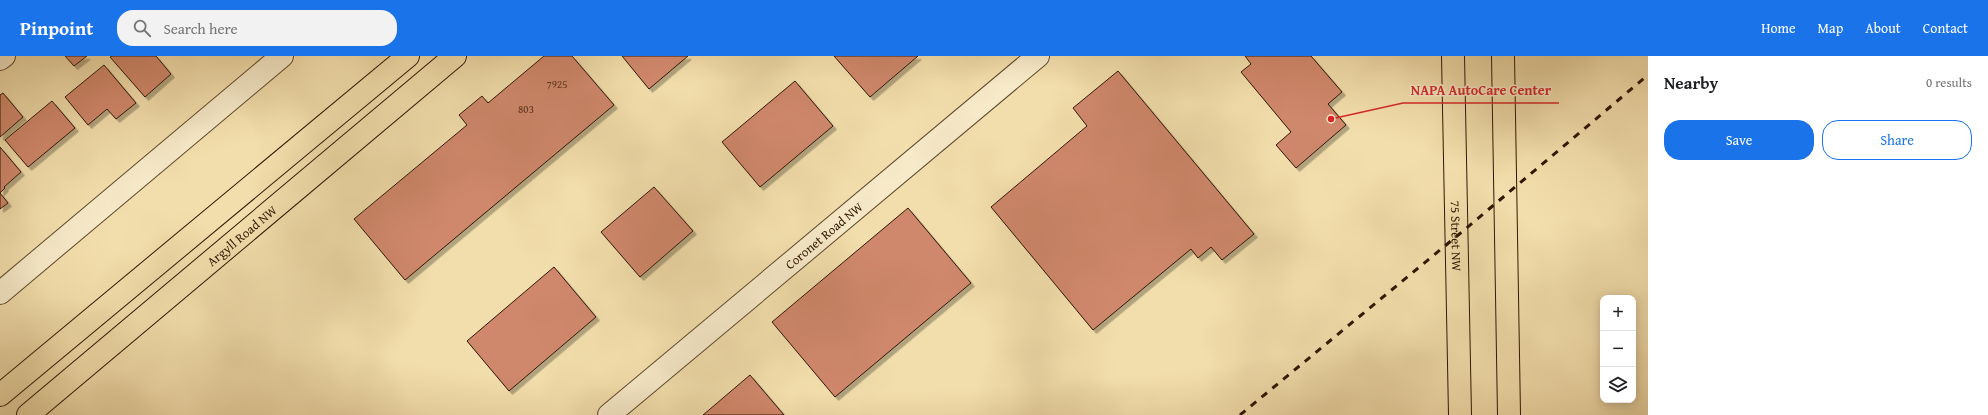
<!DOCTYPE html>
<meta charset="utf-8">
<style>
:root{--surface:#fff;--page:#f2f2f2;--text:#202124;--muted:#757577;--line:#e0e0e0;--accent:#1a73e8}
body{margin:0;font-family:"Gentium Book Plus",serif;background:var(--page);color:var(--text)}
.controls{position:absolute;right:12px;bottom:12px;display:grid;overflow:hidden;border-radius:8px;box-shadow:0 2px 10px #0003}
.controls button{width:36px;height:36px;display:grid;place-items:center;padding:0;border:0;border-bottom:1px solid var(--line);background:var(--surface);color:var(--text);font:20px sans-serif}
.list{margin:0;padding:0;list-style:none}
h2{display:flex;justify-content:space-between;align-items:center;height:52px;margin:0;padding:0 16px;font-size:17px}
h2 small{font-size:13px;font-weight:400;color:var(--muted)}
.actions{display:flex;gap:8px;padding:12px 16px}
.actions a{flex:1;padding:9px 0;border:1px solid var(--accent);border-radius:16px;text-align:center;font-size:14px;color:var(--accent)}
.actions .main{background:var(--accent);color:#fff}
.icon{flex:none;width:22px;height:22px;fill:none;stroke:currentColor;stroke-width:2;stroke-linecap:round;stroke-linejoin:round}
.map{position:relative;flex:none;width:1648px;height:359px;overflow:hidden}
header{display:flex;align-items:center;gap:24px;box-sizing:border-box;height:56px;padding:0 20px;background:var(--accent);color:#fff}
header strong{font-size:19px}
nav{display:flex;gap:22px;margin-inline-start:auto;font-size:14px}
.search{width:280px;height:36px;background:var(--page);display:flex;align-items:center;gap:10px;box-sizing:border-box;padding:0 14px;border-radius:16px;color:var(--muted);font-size:15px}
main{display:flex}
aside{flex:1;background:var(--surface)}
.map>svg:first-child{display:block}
.building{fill:#d0886c;stroke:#301703;filter:url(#shadow)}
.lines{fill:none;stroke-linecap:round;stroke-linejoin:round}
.minor-casing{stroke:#60492d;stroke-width:24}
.major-casing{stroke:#301703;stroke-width:24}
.minor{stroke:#f7eac9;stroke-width:22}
.major{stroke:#f2deac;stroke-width:22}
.rail{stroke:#301703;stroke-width:3;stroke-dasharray:7 7;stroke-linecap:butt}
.labels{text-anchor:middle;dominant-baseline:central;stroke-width:3;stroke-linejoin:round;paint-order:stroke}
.number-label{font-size:11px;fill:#58331d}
.street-label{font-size:13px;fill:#301703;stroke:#f7eac9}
.leader{fill:none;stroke:#d62828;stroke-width:1.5}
.callout-dot{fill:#d62828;stroke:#f7eac9;stroke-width:1.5}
.callout-label{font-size:14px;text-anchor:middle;font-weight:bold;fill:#d62828;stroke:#f7eac9;stroke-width:3;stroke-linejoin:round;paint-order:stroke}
</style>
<header>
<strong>Pinpoint</strong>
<div class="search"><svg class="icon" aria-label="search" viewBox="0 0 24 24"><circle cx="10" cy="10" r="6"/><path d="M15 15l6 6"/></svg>Search here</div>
<nav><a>Home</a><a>Map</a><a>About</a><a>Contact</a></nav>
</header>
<main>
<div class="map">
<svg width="1648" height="359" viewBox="0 0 1648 359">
<defs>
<filter id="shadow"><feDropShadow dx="3.5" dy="3.5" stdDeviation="0" flood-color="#0004"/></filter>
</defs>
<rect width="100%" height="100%" fill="#f2deac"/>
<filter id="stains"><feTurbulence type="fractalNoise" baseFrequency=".005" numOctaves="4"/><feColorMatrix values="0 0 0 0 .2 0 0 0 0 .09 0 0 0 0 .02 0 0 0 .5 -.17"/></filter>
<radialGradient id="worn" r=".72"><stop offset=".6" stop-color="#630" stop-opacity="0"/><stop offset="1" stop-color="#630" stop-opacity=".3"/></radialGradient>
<path class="building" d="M65 0H87L74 10Z
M112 0H156L171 18 145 41 110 1Z
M544 0H572L614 49 405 224 354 163 467 69 459 59 482 40 488 47Z
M622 0H688L649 33Z
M834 0H918L870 41Z
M1245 0H1311L1342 36 1328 48 1346 69 1296 112 1276 89 1291 76 1241 16 1251 8Z
M104 9 136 47 116 63 107 53 88 69 65 41Z
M1118 15 1254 178 1222 204 1211 191 1198 202 1191 193 1093 274 991 151 1087 70 1073 52Z
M795 25 833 70 760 131 722 86Z
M3 37 23 61 0 81V39Z
M52 45 75 72 28 111 5 84Z
M0 91 21 116 4 131 5 132 0 137Z
M654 131 693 175 640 221 601 176Z
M0 137 8 147 0 153Z
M908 152 971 227 835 341 772 266Z
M554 211 596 261 509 335 467 285Z
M750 319 784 359H703Z"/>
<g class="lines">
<g class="minor-casing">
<g id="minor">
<path d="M0 3 4 0"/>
<path d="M0 237 282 0"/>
<path id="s1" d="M609 359 1038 0"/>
</g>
</g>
<g class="major-casing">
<g id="major">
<path id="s2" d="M1453 0 1460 359"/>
<path d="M1503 0 1509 359"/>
<path d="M0 339 408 0"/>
<path id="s3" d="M28 359 455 0"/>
</g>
</g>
<use href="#minor" class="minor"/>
<use href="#major" class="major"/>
<path class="rail" d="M1240 359 1457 180 1648 19"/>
</g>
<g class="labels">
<g class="number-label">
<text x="557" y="28">7925</text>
<text x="526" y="53">803</text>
</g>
<g class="street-label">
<text stroke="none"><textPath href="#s2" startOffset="180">75 Street NW</textPath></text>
<text stroke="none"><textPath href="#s3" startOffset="279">Argyll Road NW</textPath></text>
<text stroke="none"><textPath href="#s1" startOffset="280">Coronet Road NW</textPath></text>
</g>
</g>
<path class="leader" d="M1331 63L1403 47H1559"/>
<circle class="callout-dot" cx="1331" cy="63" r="4"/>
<g class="callout-label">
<text x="1481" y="39">NAPA AutoCare Center</text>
</g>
<rect width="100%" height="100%" filter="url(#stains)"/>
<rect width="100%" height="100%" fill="url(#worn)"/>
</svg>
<div class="controls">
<button>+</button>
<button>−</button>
<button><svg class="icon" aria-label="layers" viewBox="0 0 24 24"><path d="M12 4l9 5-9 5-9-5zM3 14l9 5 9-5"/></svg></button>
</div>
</div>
<aside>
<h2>Nearby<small>0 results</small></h2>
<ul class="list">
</ul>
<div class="actions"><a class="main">Save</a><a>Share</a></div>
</aside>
</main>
